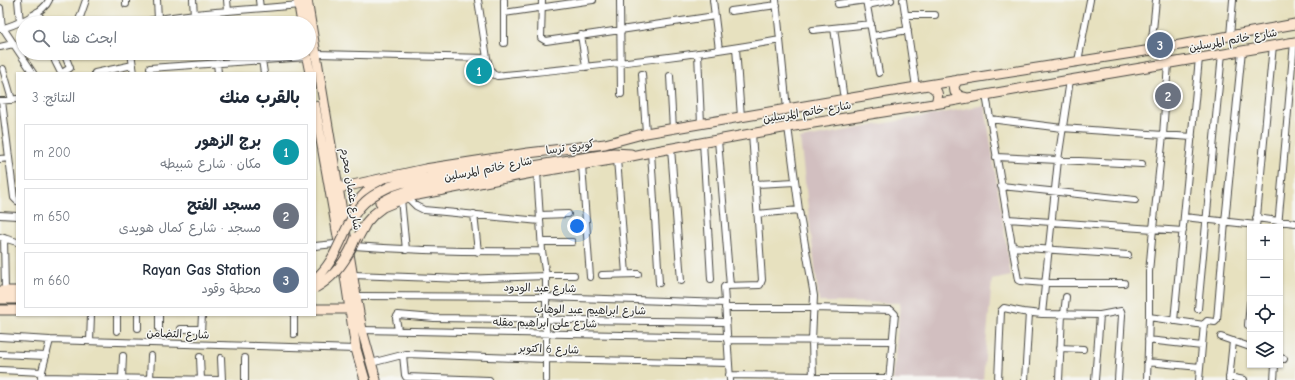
<!DOCTYPE html>
<html lang="ar">
<meta charset="utf-8">
<style>
:root{--surface:#fff;--page:#f6f6f7;--text:#1f2937;--muted:#747a83;--line:#e0e1e3;--accent:#c8321e}
body{margin:0;font-family:"Comic Neue","Playpen Sans Arabic",sans-serif;background:var(--page);color:var(--text);direction:rtl}
.controls{position:absolute;right:12px;bottom:12px;display:grid;overflow:hidden;border-radius:0px;box-shadow:0 1px 3px #0004}
.controls button{width:36px;height:36px;display:grid;place-items:center;padding:0;border:0;border-bottom:1px solid var(--line);background:var(--surface);color:var(--text);font:20px sans-serif}
.you{position:absolute;left:577px;top:226px;width:14px;height:14px;margin:-10px;border:3px solid #fff;border-radius:50%;background:#1a73e8;box-shadow:0 0 0 6px #1a73e833}
.badge{display:grid;place-items:center;width:26px;height:26px;border-radius:50%;background:var(--accent);color:#fff;font-size:13px;font-weight:700}
.pin{position:absolute;translate:-50% -50%;border:2px solid #fff;box-shadow:0 1px 4px #0006}
.list{margin:0;padding:0;list-style:none}
h2{display:flex;justify-content:space-between;align-items:center;height:52px;margin:0;padding:0 16px;font-size:17px}
h2 small{font-size:13px;font-weight:400;color:var(--muted)}
.list li{display:grid;grid-template-columns:26px 1fr auto;gap:12px;align-items:center;box-sizing:border-box;height:56px;margin:0 8px 8px;padding:0 8px;border:1px solid var(--line);border-radius:0px}
.list b{display:block;font-size:15px;white-space:nowrap}
.list p{margin:0;font-size:13px;white-space:nowrap;color:var(--muted)}
.list em{font-size:13px;font-style:normal;color:var(--muted)}
.icon{flex:none;width:22px;height:22px;fill:none;stroke:currentColor;stroke-width:2;stroke-linecap:round;stroke-linejoin:round}
.map{position:relative;flex:none;width:1295px;height:380px;overflow:hidden;direction:ltr}
.search{position:absolute;background:var(--surface);box-shadow:0 1px 3px #0004;left:16px;top:16px;width:300px;height:44px;display:flex;align-items:center;gap:10px;box-sizing:border-box;padding:0 14px;border-radius:22px;color:var(--muted);font-size:15px}
.panel{position:absolute;background:var(--surface);box-shadow:0 1px 3px #0004;left:16px;top:72px;width:300px;height:244px;border-radius:0px;direction:rtl}
.map>svg:first-child{display:block}
.industrial{fill:#d2bfc0}
.lines{fill:none;stroke-linecap:round;stroke-linejoin:round}
.minor-casing{stroke:#474641;stroke-width:8}
.secondary-casing{stroke:#474641;stroke-width:11}
.minor{stroke:#fff;stroke-width:6}
.secondary{stroke:#fce5cf;stroke-width:9}
.secondary-bridge-casing{stroke:#474641;stroke-width:11;stroke-linecap:butt}
.secondary-bridge{stroke:#fce5cf;stroke-width:9}
.labels{text-anchor:middle;dominant-baseline:central;stroke-width:3;stroke-linejoin:round;paint-order:stroke}
.street-label{font-size:11px;fill:#2b2b2b;stroke:#f6f6f2}
</style>
<div class="map">
<svg width="1295" height="380" viewBox="0 0 1295 380">
<rect width="100%" height="100%" fill="#f6f6f2"/>
<filter id="ink" filterUnits="userSpaceOnUse"><feTurbulence type="fractalNoise" baseFrequency=".025" numOctaves="2"/><feDisplacementMap in="SourceGraphic" scale="8" xChannelSelector="R" yChannelSelector="G"/><feConvolveMatrix kernelMatrix="1 2 1 2 8 2 1 2 1" color-interpolation-filters="sRGB"/></filter>
<filter id="wash" filterUnits="userSpaceOnUse"><feTurbulence type="fractalNoise" baseFrequency=".012" numOctaves="4" result="noise"/><feDisplacementMap in="SourceGraphic" scale="16" xChannelSelector="R" yChannelSelector="G"/><feGaussianBlur stdDeviation="0.9" result="paint"/><feColorMatrix in="noise" values="0 0 0 0 0 0 0 0 0 0 0 0 0 0 0 0 0 1.4 0 .05"/><feComposite in="paint" operator="in"/></filter>
<g filter="url(#wash)">
<rect width="100%" height="100%" fill="#e7e1bf"/>
<path class="industrial" d="M985 105 1011 276 992 280 983 380H893L900 303 819 302 800 139Z"/>
</g>
<g filter="url(#ink)">
<g class="lines">
<g class="minor-casing">
<path id="minor" d="M18 0 20 22
M126 0V4
M157 0 158 19
M193 0 194 15
M227 0 228 11
M259 0 260 8
M478 0 487 58 490 70 493 74 497 76C592 66 686 57 780 40
M542 0 541 38 546 41 715 16
M620 0 621 94
M713 0 719 50
M776 0 787 109
M866 0 879 73
M903 0 916 87
M838 4 866 0
M867 5 891 0
M0 8 2 29
M731 11 777 5
M37 12 44 23
M504 13 593 0
M906 15H935
M78 23 86 0
M138 23C191 12 246 10 299 5
M3 28 33 73
M834 28 843 93
M0 29C13 26 44 13 49 0
M813 30 871 24
M581 35 586 67
M873 36 908 30
M1230 36 1233 0
M504 43V0
M0 47 13 44
M736 48 741 117
M1151 50 1156 0
M131 53 134 73
M698 53 701 124
M317 54 487 58
M262 60 264 73
M55 61 60 71 62 73
M1078 61 1090 0
M217 63 218 73
M150 68 307 57
M3 69 12 100
M62 73 70 68 64 53
M95 73 133 65
M642 74 646 133
M670 76 673 129
M986 95 1018 280 1020 281 1045 283H1124
M0 101 17 99
M2 101 14 198 17 201
M990 119 1062 128 1192 137
M788 127 799 210 814 296 812 340 813 380
M718 140 730 286
M703 142 711 279
M671 148 681 281
M651 152 659 283
M996 157 1142 164
M0 159 9 158
M617 159 626 274
M582 165 590 277
M537 172 542 251 546 276V380
M755 184 795 182
M1001 186 1135 200
M407 197 416 206 424 210 540 221
M401 199 406 250
M474 214 478 252
M757 214 799 210
M0 215 17 216
M540 215 568 214
M1184 217 1256 225
M1256 218 1295 223
M1007 219 1183 231
M1256 227 1273 45
M1278 227 1294 42
M0 237 17 242
M4 238 5 291
M542 242H572
M315 246 335 244
M354 246C417 251 479 252 542 251
M1012 247 1128 255
M353 275 463 279 546 276
M545 275H574
M602 275 638 274
M356 296 546 297 725 303
M725 308H814L891 310 895 314 889 380
M1198 309 1222 53
M1042 314 1058 160 1070 80
M1064 314 1066 297
M294 315V334
M1149 317 1204 325
M1174 321 1199 58
M1248 325 1250 303
M138 328V315
M159 329V315
M181 329H201
M362 330 727 337
M398 330 396 318 398 315 434 318 726 322
M117 331V315
M201 332 202 315
M0 337 50 340 356 349
M1221 337 1250 347
M727 340 893 341
M1148 340 1202 346
M90 341 91 315
M1060 348 1083 349
M0 354 46 356
M403 355 405 375 406 377 489 380
M200 357 201 380
M221 358 222 380
M245 358V380
M1280 358 1284 359
M1147 362 1200 367
M371 363 406 354 546 359 729 363
M0 370 42 372
M41 375 50 340
M729 375 812 376
M41 377 220 380
M1229 377 1244 380
M122 378 123 356
M812 378H889
M150 379 151 356
M730 380 724 287 725 286 760 285 762 280 752 133
M998 380 1001 311 1004 308 1023 312 1042 314 1100 315 1121 311 1122 315 1118 380
M1025 380 1029 313
M1059 380 1062 314
M1095 380 1100 315
M1147 380 1149 317V272L1153 229 1163 135 1168 63
M1199 380 1204 324 1207 321 1215 322 1217 320 1225 222 1242 50
M1229 380 1233 341
M1274 380 1275 365"/>
</g>
<g class="secondary-casing">
<path id="secondary" d="M298 0 302 23
M307 0 356 296 362 330 376 380
M306 53 310 73
M958 80 954 86 955 92 960 96 968 98
M928 85C938 89 940 95 935 104
M315 106 345 276 356 349 365 380
M389 187 401 183 521 160
M330 190 425 169 528 153 605 144 646 133 928 85 1158 49 1295 24
M380 202C405 189 432 185 459 180 510 169 562 161 613 153L631 154
M344 223C353 205 363 194 379 181
M354 245 366 223 374 214 383 207 407 197 537 172 617 159 651 152 788 127 940 103 1070 80 1295 42
M0 291H17
M0 299H17
M315 309H350
M0 310H17"/>
</g>
<use href="#minor" class="minor"/>
<use href="#secondary" class="secondary"/>
<g class="secondary-bridge-casing">
<path id="secondary-bridge" d="M315 279C340 259 342 223 365 202 372 195 381 191 389 187
M315 288C335 277 348 258 356 237"/>
</g>
<use href="#secondary-bridge" class="secondary-bridge"/>
</g>
</g>
<g class="labels">
<g class="street-label">
<text transform="translate(1233 40) rotate(-10)">شارع خاتم المرسلين</text>
<text transform="translate(807 112) rotate(-9)">شارع خاتم المرسلين</text>
<text transform="translate(570 147) rotate(-9)">كوبري ترسا</text>
<text transform="translate(488 169) rotate(-11)">شارع خاتم المرسلين</text>
<text transform="translate(351 189) rotate(81)">شارع عثمان محرم</text>
<text transform="translate(540 288) rotate(1)">شارع عبد الودود</text>
<text transform="translate(590 310) rotate(1)">شارع ابراهيم عبد الوهاب</text>
<text transform="translate(545 323) rotate(1)">شارع على ابراهيم مقله</text>
<text transform="translate(178 334) rotate(2)">شارع التضامن</text>
<text transform="translate(549 349) rotate(2)">شارع 6 اكتوبر</text>
</g>
</g>
</svg>
<div class="controls">
<button>+</button>
<button>−</button>
<button><svg class="icon" aria-label="locate" viewBox="0 0 24 24"><circle cx="12" cy="12" r="6"/><path d="M12 2v4M12 18v4M2 12h4M18 12h4"/></svg></button>
<button><svg class="icon" aria-label="layers" viewBox="0 0 24 24"><path d="M12 4l9 5-9 5-9-5zM3 14l9 5 9-5"/></svg></button>
</div>
<div class="you"></div>
<div class="pin badge" style="left:479px;top:71px;background:#0f9aa8">1</div>
<div class="pin badge" style="left:1168px;top:96px;background:#6b7280">2</div>
<div class="pin badge" style="left:1160px;top:45px;background:#5c6f8a">3</div>
<div class="search"><svg class="icon" aria-label="search" viewBox="0 0 24 24"><circle cx="10" cy="10" r="6"/><path d="M15 15l6 6"/></svg>ابحث هنا</div>
<section class="panel">
<h2>بالقرب منك<small>النتائج: 3</small></h2>
<ul class="list">
<li><span class="badge" style="background:#0f9aa8">1</span><div><b>برج الزهور</b><p>مكان · شارع شبيطه</p></div><em>200 m</em></li>
<li><span class="badge" style="background:#6b7280">2</span><div><b>مسجد الفتح</b><p>مسجد · شارع كمال هويدى</p></div><em>650 m</em></li>
<li><span class="badge" style="background:#5c6f8a">3</span><div><b>Rayan Gas Station</b><p>محطة وقود</p></div><em>660 m</em></li>
</ul>
</section>
</div>
